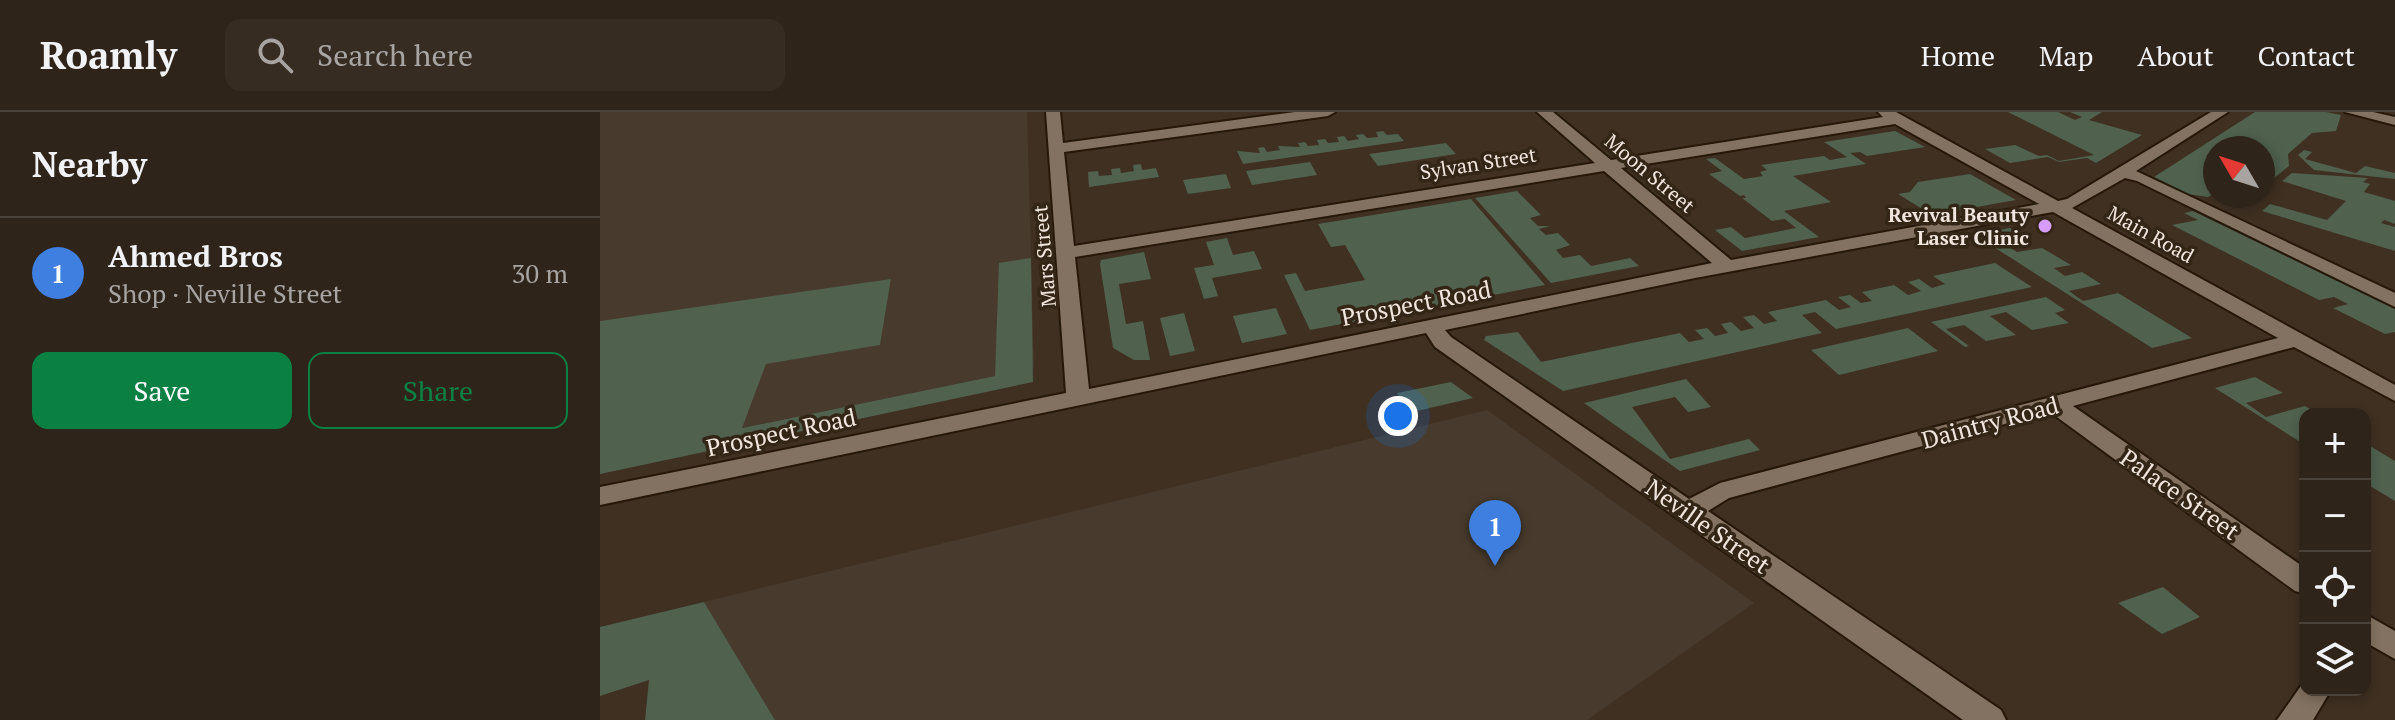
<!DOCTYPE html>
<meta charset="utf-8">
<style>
:root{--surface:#2f2419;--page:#372c22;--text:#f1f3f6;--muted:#a7a4a2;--line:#4a4138;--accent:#0b8043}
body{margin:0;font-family:"PT Serif",serif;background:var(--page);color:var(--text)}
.controls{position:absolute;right:24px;bottom:24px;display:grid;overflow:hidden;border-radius:16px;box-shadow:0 4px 12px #0003}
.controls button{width:72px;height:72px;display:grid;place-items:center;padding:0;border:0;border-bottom:2px solid var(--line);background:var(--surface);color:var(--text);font:40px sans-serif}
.compass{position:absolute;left:1603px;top:24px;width:72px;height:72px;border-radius:50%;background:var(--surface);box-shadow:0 4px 12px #0003;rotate:309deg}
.you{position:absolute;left:798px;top:304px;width:28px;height:28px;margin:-20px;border:6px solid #fff;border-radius:50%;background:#1a73e8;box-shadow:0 0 0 12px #1a73e833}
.badge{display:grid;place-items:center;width:52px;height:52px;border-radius:50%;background:var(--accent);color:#fff;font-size:26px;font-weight:700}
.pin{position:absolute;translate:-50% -66px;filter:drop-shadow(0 2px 4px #0008)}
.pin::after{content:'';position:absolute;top:42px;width:28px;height:24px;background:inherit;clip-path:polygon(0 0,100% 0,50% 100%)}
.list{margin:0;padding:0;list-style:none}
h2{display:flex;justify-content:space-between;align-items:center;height:104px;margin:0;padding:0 32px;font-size:34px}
h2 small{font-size:26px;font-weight:400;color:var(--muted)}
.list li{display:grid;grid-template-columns:52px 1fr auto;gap:24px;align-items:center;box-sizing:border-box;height:112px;padding:0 32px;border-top:2px solid var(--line)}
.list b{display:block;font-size:30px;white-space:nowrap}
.list p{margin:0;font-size:26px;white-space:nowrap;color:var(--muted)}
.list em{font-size:26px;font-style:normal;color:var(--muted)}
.actions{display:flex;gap:16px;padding:24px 32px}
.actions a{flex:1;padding:18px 0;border:2px solid var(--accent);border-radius:16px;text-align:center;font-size:28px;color:var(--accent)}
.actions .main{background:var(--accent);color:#fff}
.icon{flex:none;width:44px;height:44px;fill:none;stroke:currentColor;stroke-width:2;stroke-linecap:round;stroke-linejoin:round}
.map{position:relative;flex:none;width:1795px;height:608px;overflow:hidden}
header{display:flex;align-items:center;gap:48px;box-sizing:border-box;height:112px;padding:0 40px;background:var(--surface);border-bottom:2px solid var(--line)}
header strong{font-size:38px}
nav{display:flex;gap:44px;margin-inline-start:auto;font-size:28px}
.search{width:560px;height:72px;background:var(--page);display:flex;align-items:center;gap:20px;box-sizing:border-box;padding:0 28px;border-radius:16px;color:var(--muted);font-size:30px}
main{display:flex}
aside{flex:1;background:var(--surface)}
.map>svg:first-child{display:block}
.industrial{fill:#483b2d}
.green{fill:#50614e}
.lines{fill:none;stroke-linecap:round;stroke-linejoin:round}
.minor-casing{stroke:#251709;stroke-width:4}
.minor{fill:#837261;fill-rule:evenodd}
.poi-dot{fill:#d59cfb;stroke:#342617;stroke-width:3}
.labels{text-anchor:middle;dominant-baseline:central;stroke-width:7;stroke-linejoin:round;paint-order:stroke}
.far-street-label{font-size:20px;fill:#f0e6dd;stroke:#342617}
.far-poi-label{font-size:20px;font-weight:bold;fill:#f0e6dd;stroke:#342617;text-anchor:end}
.street-label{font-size:24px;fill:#f0e6dd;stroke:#342617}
</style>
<header>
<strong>Roamly</strong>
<div class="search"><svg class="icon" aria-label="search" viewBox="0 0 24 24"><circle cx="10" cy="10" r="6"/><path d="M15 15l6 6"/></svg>Search here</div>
<nav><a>Home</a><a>Map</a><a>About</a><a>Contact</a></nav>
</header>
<main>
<aside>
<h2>Nearby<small></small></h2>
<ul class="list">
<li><span class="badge" style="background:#3f7fe0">1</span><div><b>Ahmed Bros</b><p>Shop · Neville Street</p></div><em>30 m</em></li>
</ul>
<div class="actions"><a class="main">Save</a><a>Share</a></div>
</aside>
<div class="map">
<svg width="1795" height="608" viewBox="0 0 1795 608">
<rect width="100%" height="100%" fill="#3f3021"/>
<path class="industrial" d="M0 0H427L434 256 141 316 166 252 280 233 291 168 0 209Z
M887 298 1154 491 987 608H175L104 490Z"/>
<path class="green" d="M1408 0H1458L1475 8 1482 5 1470 0H1502L1489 8 1542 23 1496 51 1487 46 1459 50 1448 45 1410 51 1385 37 1415 33 1439 44 1447 43 1459 49 1494 43Z
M1655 0H1726L1741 3 1736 19 1712 21 1688 42 1689 54 1663 75V36H1615V81L1608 85 1588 82 1554 65Z
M783 19 787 23 798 22 804 29 643 52 637 39 660 41 658 36 664 35 667 40 680 38 678 34 700 35 698 31 705 30 708 34 719 33 717 28 725 27 728 31 739 30 737 25 744 24 748 29 759 27 756 23 763 22 767 26 778 25 776 20Z
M1295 19 1325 35 1267 44 1260 40 1250 41 1266 52 1193 64 1231 90 1184 99 1219 125 1142 139 1115 118 1131 115 1145 126 1196 116 1185 107 1172 109 1142 86H1146L1144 83 1140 84 1109 62 1122 59 1106 47 1115 46 1144 67 1163 64 1160 60 1167 58 1161 53 1224 44 1230 48 1247 45 1224 30Z
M846 31 856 42 778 54 769 42Z
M1704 38 1712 40 1705 47 1756 61 1765 54 1795 61V67L1714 58 1698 43Z
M710 50 717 63 652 73 646 59Z
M541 52 542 58 556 56 559 65 489 75 488 60 498 59 499 64 512 63 511 57 520 56 521 61 534 59 533 53Z
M1692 61 1768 66 1763 70 1770 72 1764 80 1795 89V112L1784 108 1781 111 1795 115V139L1662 99 1670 92 1727 108 1746 89 1682 69Z
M626 62 631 76 588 82 583 68Z
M1370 62 1416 88 1332 103 1298 82 1310 80 1318 70Z
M917 79 941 103 930 106 938 114H950L939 117 946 123 958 121 970 133 956 138 963 146 980 143 991 154 1030 146 1039 154 951 171 875 86Z
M871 87 945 173 710 218 684 163 696 161 705 179 765 168 745 133 731 135 718 112Z
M1593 99 1795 197V220L1785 222 1733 196 1748 192 1734 185 1719 188 1572 113 1598 108 1584 101Z
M1410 116 1427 127 1403 131 1417 140 1442 136 1471 153 1454 156 1465 164 1482 160 1501 172 1469 179 1483 189 1518 181 1592 226 1552 236 1375 123Z
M627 126 633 143 654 139 662 157 612 166 618 184 604 187 594 156 614 153 606 130Z
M544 140 551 167 519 172 526 212 543 209 550 248H534L513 236 500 152 501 148Z
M431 146 433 270 0 362V209L291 167 280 233 166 252 142 316 395 264 399 151Z
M1395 151 1432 175 1236 217 1215 200 1202 203 1222 221 963 279 884 228 886 224 918 220 941 250 1080 221 1089 230 1104 227 1095 218 1107 216 1115 224 1128 221 1121 212 1131 210 1141 219 1154 216 1143 205 1154 203 1164 212 1177 209 1168 200 1226 188 1239 198 1251 195 1238 185 1250 183 1261 191 1272 189 1262 180 1294 173 1308 183 1321 179 1308 170 1319 167 1332 176 1345 172 1333 164Z
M1446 185 1465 198 1455 201 1469 211 1432 218 1406 200 1390 204 1416 223 1386 229 1364 213 1346 217 1369 234 1365 235 1331 210Z
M676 196 687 222 642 231 633 204Z
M584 201 595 239 570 244 560 206Z
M1308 216 1338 239 1239 263 1211 238Z
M1655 265 1683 281 1646 291 1666 305 1705 294 1718 302H1705V333L1615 276Z
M1086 267 1111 295 1088 300 1075 285 1032 295 1070 347 1149 327 1160 338 1080 359 984 291Z
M851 270 873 286 808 301 797 281Z
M1765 331 1795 349V389L1765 371Z
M1563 475 1600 505 1562 522 1518 491Z
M104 490 175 608H45L49 568 0 584V515Z"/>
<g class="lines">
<g class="minor-casing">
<path id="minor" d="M446 0H460L463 31 695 0H735L728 4 464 40 474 134 995 51 937 0H953L1011 48 1283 5 1278 0H1296L1458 89 1467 87 1611 0H1628L1536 59 1795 181V195L1537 69 1525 66 1472 96 1795 273V289L1694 235 1473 294 1705 456V482L1695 479 1450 300 1129 386 1108 399 1401 598 1406 608H1363L835 235 826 221 0 393V375L466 281ZM1295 12 1439 92 1131 148 1021 56ZM1004 59 1112 151 489 277 475 145ZM1453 100 1678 226 1120 371 1089 387 851 225 845 218 1095 166Z
M1745 0H1773L1795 5V13Z
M1765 502 1795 519V547L1765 530Z
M1705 568V578H1731L1713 608H1677Z"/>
</g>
<use href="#minor" class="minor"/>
</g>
<circle class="poi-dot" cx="1445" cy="114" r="8"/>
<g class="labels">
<g class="far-street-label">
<text transform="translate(878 51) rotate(-9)">Sylvan Street</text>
<text transform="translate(1050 61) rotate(40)">Moon Street</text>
<text transform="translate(1551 122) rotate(29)">Main Road</text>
<text transform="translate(444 144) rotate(-95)">Mars Street</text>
</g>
<g class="far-poi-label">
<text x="1429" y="102">Revival Beauty<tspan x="1429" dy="23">Laser Clinic</tspan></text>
</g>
<g class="street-label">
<text transform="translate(816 191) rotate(-11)">Prospect Road</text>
<text transform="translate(1390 310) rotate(-15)">Daintry Road</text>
<text transform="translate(181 320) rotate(-12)">Prospect Road</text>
<text transform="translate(1580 382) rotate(35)">Palace Street</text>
<text transform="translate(1108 414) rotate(35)">Neville Street</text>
</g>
</g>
</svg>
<div class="controls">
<button>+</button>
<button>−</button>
<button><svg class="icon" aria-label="locate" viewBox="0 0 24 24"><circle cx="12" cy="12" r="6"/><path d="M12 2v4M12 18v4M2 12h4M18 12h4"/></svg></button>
<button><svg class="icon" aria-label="layers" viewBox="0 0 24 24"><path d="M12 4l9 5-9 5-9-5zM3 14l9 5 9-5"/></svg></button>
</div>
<svg class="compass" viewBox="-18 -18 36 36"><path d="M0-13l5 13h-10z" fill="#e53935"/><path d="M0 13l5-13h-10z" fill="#a7a4a2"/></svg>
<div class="you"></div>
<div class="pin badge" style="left:895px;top:454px;background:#3f7fe0">1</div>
</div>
</main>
